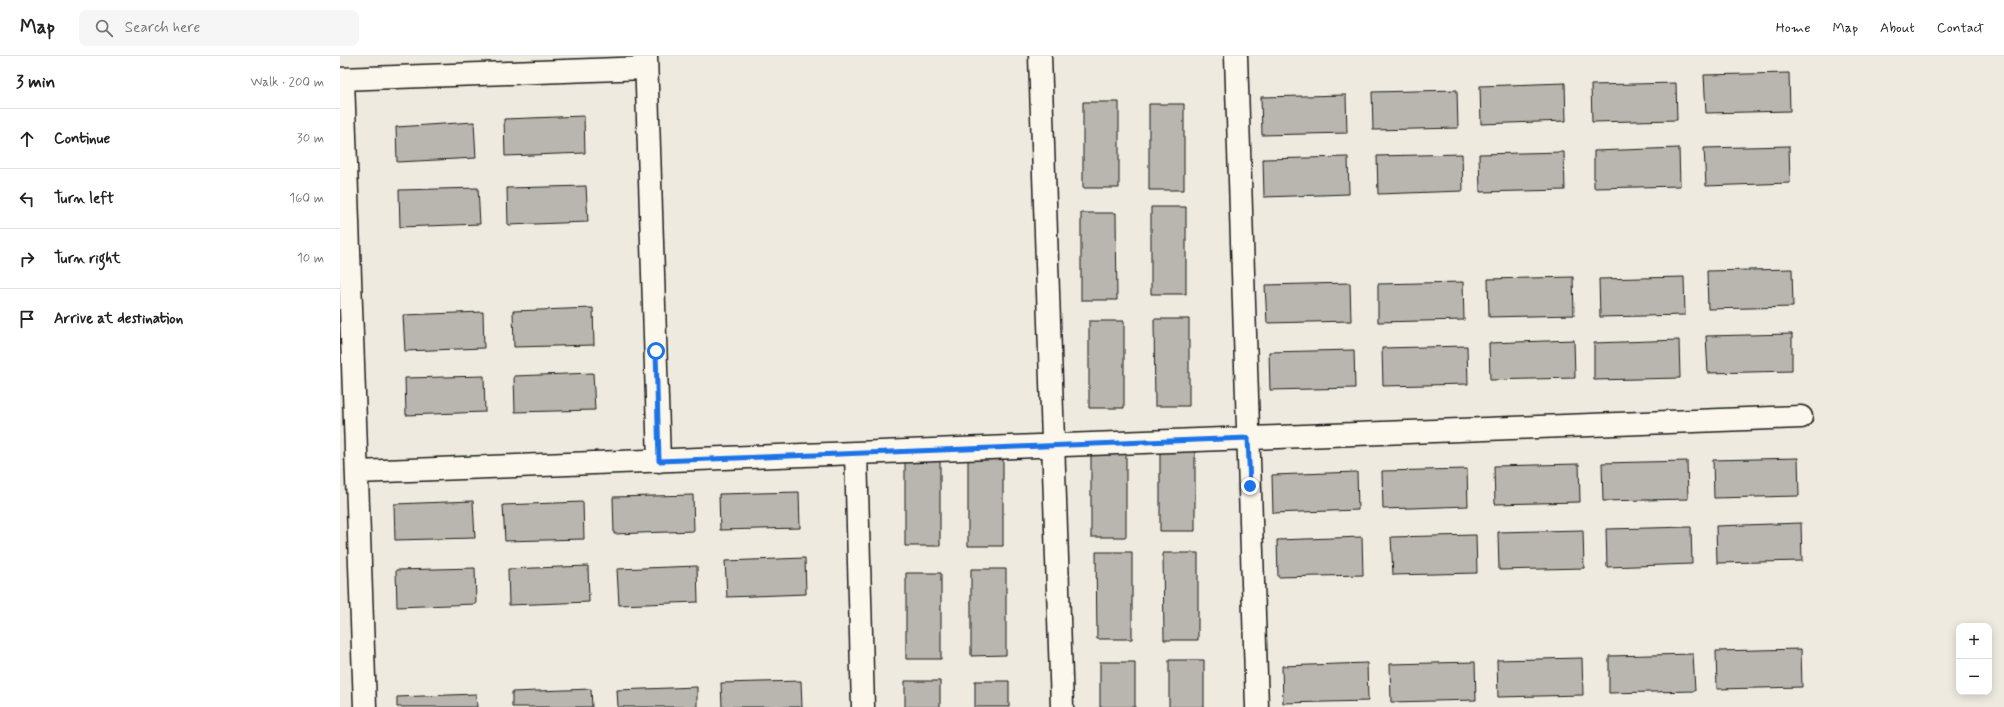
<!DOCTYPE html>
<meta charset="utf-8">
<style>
:root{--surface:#fff;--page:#f6f6f6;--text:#222;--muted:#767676;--line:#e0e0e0}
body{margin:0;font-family:Mynerve,sans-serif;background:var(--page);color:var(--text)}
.controls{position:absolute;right:12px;bottom:12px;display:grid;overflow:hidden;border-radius:8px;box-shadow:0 2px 10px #0003}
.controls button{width:36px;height:36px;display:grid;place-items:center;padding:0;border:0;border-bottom:1px solid var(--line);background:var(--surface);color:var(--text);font:20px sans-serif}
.stop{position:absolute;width:12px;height:12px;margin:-9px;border:3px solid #1a73e8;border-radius:50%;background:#fff}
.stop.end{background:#1a73e8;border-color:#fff;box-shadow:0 1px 4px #0008}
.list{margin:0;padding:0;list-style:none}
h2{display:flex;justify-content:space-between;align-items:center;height:52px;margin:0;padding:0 16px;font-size:17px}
h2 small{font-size:13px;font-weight:400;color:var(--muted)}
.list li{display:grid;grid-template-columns:26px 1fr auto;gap:12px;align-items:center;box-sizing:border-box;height:60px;padding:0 16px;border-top:1px solid var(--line)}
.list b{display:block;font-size:15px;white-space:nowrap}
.list em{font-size:13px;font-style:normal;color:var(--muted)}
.icon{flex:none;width:22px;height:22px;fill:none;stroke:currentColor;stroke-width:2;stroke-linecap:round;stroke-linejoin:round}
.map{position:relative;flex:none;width:1664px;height:651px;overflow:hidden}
header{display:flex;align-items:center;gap:24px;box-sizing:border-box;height:56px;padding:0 20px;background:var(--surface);border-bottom:1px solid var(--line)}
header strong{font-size:19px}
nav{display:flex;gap:22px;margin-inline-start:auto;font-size:14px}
.search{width:280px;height:36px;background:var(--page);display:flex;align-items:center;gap:10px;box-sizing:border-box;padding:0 14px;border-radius:8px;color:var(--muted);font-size:15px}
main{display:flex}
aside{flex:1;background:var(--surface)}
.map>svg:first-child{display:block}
.building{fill:#b9b6af;stroke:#1c1c1c}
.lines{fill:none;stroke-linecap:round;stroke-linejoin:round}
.minor-casing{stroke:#1c1c1c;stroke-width:25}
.minor{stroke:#fbf7ec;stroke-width:22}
.route{stroke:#1a73e8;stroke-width:5}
</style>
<header>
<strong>Map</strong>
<div class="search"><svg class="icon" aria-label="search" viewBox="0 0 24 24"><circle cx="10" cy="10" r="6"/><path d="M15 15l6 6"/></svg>Search here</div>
<nav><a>Home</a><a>Map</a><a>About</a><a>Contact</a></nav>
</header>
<main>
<aside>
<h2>3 min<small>Walk · 200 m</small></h2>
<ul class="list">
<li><svg class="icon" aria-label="ahead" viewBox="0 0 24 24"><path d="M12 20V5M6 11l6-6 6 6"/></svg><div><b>Continue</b></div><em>30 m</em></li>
<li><svg class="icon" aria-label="left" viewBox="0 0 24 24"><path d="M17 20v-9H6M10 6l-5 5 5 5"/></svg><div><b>Turn left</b></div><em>160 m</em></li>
<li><svg class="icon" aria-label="right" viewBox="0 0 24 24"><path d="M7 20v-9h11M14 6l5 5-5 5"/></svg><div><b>Turn right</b></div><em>10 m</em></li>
<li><svg class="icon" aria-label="arrive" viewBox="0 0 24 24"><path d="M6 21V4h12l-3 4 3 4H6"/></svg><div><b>Arrive at destination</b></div></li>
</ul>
</aside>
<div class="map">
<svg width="1664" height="651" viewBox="0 0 1664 651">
<rect width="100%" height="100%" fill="#eeeadf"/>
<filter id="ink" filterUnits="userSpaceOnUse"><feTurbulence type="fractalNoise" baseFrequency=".025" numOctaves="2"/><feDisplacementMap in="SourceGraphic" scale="8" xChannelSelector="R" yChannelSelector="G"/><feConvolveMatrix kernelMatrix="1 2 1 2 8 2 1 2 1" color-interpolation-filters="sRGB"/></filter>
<g filter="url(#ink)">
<path class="building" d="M1449 17 1450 55 1366 57 1364 19Z
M1225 27 1226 65 1141 68 1140 30Z
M1336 27 1337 64 1252 66 1251 29Z
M1117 34 1118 72 1033 74 1032 36Z
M1006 39 1007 77 922 79 921 41Z
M743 46H779V132H743Z
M809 48H844V134H809Z
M244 60 245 97 165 100 164 63Z
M134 66 136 102 57 106 56 71Z
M1449 90 1450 127 1366 130 1364 92Z
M1339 92 1340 130 1254 132V95Z
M1224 96 1225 134 1140 136 1139 98Z
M1122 98 1123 135 1038 138 1037 100Z
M1008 101 1009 138 924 141 923 103Z
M246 130 248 166 168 169 167 132Z
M138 132 140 168 60 171 59 134Z
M811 151H846V238H811Z
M741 157H776L777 244H741Z
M1452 213 1453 251 1368 253 1367 215Z
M1233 221 1234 259 1149 261 1148 223Z
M1344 221 1345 259 1260 261 1259 223Z
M1123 226 1124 264 1038 266V228Z
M1010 227 1011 265 927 267 925 229Z
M253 252 254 289 174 291 173 255Z
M143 256 144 292 65 295 63 259Z
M814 263H849V350H815Z
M749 265H784V352H749Z
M1452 278V315L1368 317 1366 280Z
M1234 284 1235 322 1150 324 1149 287Z
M1339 284 1340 322 1254 324V287Z
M1127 290 1128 328 1043 330 1042 292Z
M1014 294 1015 332 930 334 929 296Z
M253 317 255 354 175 356 174 320Z
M144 320 145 356 66 359 65 322Z
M820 388H855V475H820Z
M786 394V481H751V395Z
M1458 402 1459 440 1374 442 1373 404Z
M565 403H600V490H565Z
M628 403H663V490H628Z
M1347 405 1348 443 1263 445 1262 407Z
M1239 408 1240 446 1155 448 1154 410Z
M1127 413 1128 450 1043 453 1042 415Z
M1017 416 1018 454 933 457 932 419Z
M459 436 460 472 380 474 379 438Z
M353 439 354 475 274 478 273 441Z
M133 445 135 482 55 484 54 448Z
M243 446 244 483 165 485 163 449Z
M1461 467 1462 505 1377 507 1376 470Z
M1351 471 1352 508 1267 511 1266 473Z
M1243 474 1244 512 1159 514 1158 476Z
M1136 479 1137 517 1053 519 1051 481Z
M1022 481 1023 519 938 521 937 484Z
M756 496H792V583H757Z
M823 497H858V584H824Z
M465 502 466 538 387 541 385 505Z
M248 510 249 546 169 549 168 513Z
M357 510 358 546 279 549 277 513Z
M135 512 136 548 57 551 56 514Z
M631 513H666V599L631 600Z
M566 517H601V603H566Z
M1461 593 1462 631 1377 633 1376 595Z
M1353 598 1355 635 1269 637V600Z
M1242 602 1243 639 1158 641 1157 604Z
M829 604H864V651H829Z
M760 606H795V651H760Z
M1135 606 1136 644 1051 646 1050 608Z
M1027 607 1028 645 943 647 942 610Z
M461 625 462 651H382L381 627Z
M565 625H600V651H565Z
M635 625H669V651H635Z
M357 631V651H278L277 634Z
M251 633 252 651H172V636Z
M136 638 137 651H57V641Z"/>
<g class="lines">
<g class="minor-casing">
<path id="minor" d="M306 0 319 405
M700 0 722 651
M896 0 917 651
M0 23 306 12
M3 23 25 651
M516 397 523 651
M17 416 1461 361"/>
</g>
<use href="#minor" class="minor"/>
</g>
</g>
<g class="lines" filter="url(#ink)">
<path class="route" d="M316 295 319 405 908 382 910 430"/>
</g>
</svg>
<div class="controls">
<button>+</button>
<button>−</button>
</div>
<div class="stop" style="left:316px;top:295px"></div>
<div class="stop end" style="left:910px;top:430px"></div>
</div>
</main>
